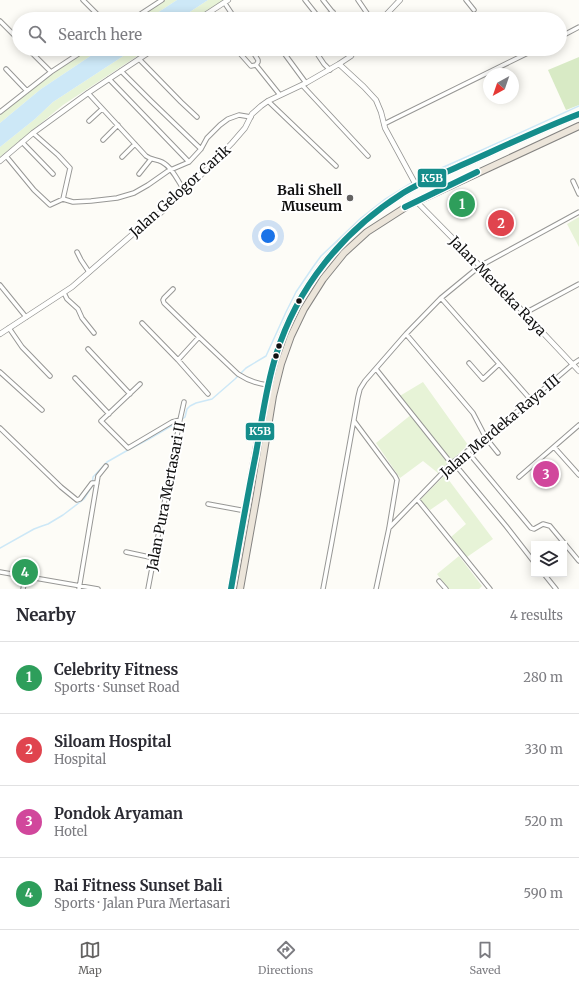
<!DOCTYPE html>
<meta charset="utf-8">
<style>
:root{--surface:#fff;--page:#f2f2f3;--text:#2b2b33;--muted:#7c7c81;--line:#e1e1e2;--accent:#646362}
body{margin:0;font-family:Merriweather,serif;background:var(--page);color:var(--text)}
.controls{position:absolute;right:12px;bottom:12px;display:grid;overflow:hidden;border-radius:0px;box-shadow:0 2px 10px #0003}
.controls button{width:36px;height:36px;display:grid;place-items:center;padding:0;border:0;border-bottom:1px solid var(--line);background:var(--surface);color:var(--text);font:20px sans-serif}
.compass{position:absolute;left:483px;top:68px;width:36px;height:36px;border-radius:50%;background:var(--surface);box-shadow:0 2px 10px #0003;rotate:220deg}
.you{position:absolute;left:268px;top:236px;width:14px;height:14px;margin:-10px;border:3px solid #fff;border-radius:50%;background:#1a73e8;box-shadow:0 0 0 6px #1a73e833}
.badge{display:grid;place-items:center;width:26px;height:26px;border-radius:50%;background:var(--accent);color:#fff;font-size:13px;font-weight:700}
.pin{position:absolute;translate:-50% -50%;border:2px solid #fff;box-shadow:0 1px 4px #0006}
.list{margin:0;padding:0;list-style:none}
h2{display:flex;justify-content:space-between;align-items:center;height:52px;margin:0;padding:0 16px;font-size:17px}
h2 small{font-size:13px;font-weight:400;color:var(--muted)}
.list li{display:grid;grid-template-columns:26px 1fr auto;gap:12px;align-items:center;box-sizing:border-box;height:72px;padding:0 16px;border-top:1px solid var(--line)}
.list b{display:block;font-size:15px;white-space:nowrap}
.list p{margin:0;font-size:13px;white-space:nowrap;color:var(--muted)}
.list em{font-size:13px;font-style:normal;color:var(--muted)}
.icon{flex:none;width:22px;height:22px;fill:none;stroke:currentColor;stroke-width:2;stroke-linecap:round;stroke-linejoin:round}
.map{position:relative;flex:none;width:579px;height:589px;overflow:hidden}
.search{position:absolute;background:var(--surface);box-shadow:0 2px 10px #0003;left:12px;right:12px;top:12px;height:44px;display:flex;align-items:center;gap:10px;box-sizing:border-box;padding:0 14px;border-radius:22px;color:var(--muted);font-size:15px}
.sheet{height:340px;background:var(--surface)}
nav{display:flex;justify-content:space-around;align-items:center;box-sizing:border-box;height:56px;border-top:1px solid var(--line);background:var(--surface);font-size:11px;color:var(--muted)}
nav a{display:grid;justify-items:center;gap:2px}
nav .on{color:var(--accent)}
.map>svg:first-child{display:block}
.green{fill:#e7f3d7}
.forest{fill:#d8eac5}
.water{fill:#cde8f7}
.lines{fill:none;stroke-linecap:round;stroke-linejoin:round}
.stream{stroke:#cde8f7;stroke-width:1.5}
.minor-casing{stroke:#979795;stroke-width:5.5}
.tertiary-casing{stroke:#979795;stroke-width:6}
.trunk-casing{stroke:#858482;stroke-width:8}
.minor{stroke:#fffffe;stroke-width:3.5}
.tertiary{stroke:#fffffe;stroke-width:4.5}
.trunk{stroke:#ece5da;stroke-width:6}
.bus-1-casing{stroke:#fff;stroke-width:9}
.bus-1{stroke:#158d8b;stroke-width:6}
.poi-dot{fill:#646362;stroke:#fff;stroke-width:1.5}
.bus-dot{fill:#111;stroke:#fff;stroke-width:1.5}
.labels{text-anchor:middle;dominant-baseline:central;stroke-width:4;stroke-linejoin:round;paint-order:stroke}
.poi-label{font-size:14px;font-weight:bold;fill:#111;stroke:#fff;text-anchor:end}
.street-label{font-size:14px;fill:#111;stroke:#fff}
.line-badge{stroke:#fff;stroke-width:1.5}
.badge-label{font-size:11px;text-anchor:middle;font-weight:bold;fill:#fff}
</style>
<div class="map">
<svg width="579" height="589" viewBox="0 0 579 589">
<rect width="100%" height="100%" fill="#fdfcf7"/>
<path class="green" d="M165 0H177L148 19H136Z
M208 0H224L194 19H179Z
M90 49H101L41 89 0 123V115C28 90 59 69 90 49Z
M134 49H148L63 105 0 157V147L35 119 53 102Z
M579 217V247L567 224Z
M423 382 468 445 438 473 423 461 400 478 376 443 412 414 398 397Z
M445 475 493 539 467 557 451 537 466 524 446 499 430 510 420 500Z
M459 556 482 586 479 589H448L437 574Z"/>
<path class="forest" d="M579 57V105L566 110 548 70Z"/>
<path class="water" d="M177 0H208L179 19H148Z
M101 49H134L53 102 35 119 0 147V123L41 89Z"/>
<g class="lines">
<path class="stream" d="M181 420 185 417 187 409 190 406 196 403 212 399 235 379 246 368 266 356 286 312 296 292 313 267 321 256 361 218 384 200 421 177 482 150 579 106
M0 548 34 529 42 526 48 524 63 515 84 499 92 486 93 477 107 462 128 450 149 439 178 422"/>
<g class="minor-casing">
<path id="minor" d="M83 0 102 19
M305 0 320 19
M323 0 338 19
M358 0 371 19
M466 0 474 10
M226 5 232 14 231 16 227 19
M294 17 295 19
M133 19 162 0
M321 19 333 12
M0 21 19 40
M560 37 579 27
M28 49 51 72
M236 49 251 66 256 65 280 95
M251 49 258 60V62L256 65
M281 49 306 83
M314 49 324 64 330 70
M139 59 181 102 197 117
M6 69 27 91
M121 71 151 101 201 149
M109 79 189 162
M302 85 368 156
M88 93 146 156C151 160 156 159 162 162 172 167 178 181 184 190
M268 101 336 166
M0 112 51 72 86 49
M89 121 102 109
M384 124 394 119 536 49
M33 133 58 155 70 168 63 199
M103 140 118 125
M22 142 53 174
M6 156 34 190 50 205 63 199 73 202 91 201 117 198 134 193 148 185 168 171 189 162 201 149 207 138 220 125 228 119 239 115 251 117
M122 157 135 144
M139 174 151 159
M573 181 579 194
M77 252 81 260 89 272
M0 285 26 317
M173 289 164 298 163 300 164 303 199 337 238 374C247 380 258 384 268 385
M64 293 67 299 78 309 82 318 94 333
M441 298 531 400
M525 313 579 284
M142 323 178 360 208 394
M9 328 22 347 50 376
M406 334 473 413 486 438 498 453
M88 349 130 394
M178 360 199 337
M469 363 483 379 499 364
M376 369 451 463
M0 372 42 410
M75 378 109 414
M140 384 101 421 128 448 172 422 180 420
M354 421 395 476 397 480 389 528 376 589
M0 428 61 487 77 500 80 499 92 483H97
M554 447 579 475
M467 451 531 528 534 529 543 524 550 526 579 561
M453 462 506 526 534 562
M519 477 579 425
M417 499 490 589
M208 504 246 511
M389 528 453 462 486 438 573 364 579 360
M126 552 154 558
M0 572 98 589
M544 574 556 589
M439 581 446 589
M23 589 26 577
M79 589 98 476 106 466
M148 589 180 420 184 402
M323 589 332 541 358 397 360 389 365 381 406 334 441 298 480 266 579 212"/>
</g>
<g class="tertiary-casing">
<path id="tertiary" d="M199 19 228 0
M382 19 400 0
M339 64 364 87 376 100 381 112 385 128 416 185
M0 161 33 133 88 93 154 49
M416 201 480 266 579 371
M0 334 72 287 134 233 154 219 207 169 232 143 245 128 252 114 261 106 268 101 306 83 339 64 351 56 355 49"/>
</g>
<g class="trunk-casing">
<path id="trunk" d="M231 589C240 539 249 489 258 440 264 411 268 383 276 355 293 297 335 240 384 206 399 195 415 185 431 178 445 172 459 167 473 160 508 144 543 128 579 114
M240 589 257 494 273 396 281 364 291 336 304 309 323 279 344 253 367 232 409 205 579 126"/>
</g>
<use href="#minor" class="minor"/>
<use href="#tertiary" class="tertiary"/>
<use href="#trunk" class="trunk"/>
<g class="bus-1-casing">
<path id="bus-1" d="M405 207 477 172
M231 589C239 544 247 498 256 453 262 420 266 386 276 355 297 287 343 231 403 193 422 181 443 174 464 164 502 147 540 129 579 114"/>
</g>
<use href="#bus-1" class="bus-1"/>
</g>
<circle class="poi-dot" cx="350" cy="198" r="4"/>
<g class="bus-dot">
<circle cx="299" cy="301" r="3.5"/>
<circle cx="279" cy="346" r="3.5"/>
<circle cx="276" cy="356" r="3.5"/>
</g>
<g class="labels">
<g class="poi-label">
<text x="342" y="190">Bali Shell<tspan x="342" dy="16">Museum</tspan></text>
</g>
<g class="street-label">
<text transform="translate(180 191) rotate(-42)">Jalan Gelogor Carik</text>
<text transform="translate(498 286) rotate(46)">Jalan Merdeka Raya</text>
<text transform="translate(500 426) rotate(-40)">Jalan Merdeka Raya III</text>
<text transform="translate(166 496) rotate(-79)">Jalan Pura Mertasari II</text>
</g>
</g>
<g class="line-badge">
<rect x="417" y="168" width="30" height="20" rx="4" fill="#158d8b"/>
<rect x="245" y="422" width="30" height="19" rx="4" fill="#158d8b"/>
</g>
<g class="badge-label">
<text x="432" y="182">K5B</text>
<text x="260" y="435">K5B</text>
</g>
</svg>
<div class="controls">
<button><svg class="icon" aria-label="layers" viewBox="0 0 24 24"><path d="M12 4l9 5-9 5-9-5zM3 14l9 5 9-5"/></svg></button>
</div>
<svg class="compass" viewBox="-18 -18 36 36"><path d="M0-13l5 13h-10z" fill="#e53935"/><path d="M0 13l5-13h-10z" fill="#7c7c81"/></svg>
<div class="you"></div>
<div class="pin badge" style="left:462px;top:204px;background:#2e9e5b">1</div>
<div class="pin badge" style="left:501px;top:223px;background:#e0444e">2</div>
<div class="pin badge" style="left:546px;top:474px;background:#d1479c">3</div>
<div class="pin badge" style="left:25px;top:572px;background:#2e9e5b">4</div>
<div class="search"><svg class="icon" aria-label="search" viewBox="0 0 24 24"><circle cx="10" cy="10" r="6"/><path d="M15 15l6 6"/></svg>Search here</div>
</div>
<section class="sheet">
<h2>Nearby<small>4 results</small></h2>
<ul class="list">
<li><span class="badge" style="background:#2e9e5b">1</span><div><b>Celebrity Fitness</b><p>Sports · Sunset Road</p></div><em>280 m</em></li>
<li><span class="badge" style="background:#e0444e">2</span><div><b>Siloam Hospital</b><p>Hospital</p></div><em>330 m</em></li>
<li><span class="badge" style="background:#d1479c">3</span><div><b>Pondok Aryaman</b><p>Hotel</p></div><em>520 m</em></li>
<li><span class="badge" style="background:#2e9e5b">4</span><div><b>Rai Fitness Sunset Bali</b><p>Sports · Jalan Pura Mertasari</p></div><em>590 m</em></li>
</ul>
</section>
<nav>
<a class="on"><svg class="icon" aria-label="map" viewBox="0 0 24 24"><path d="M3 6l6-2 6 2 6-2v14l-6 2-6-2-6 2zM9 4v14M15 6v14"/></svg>Map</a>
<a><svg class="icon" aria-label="directions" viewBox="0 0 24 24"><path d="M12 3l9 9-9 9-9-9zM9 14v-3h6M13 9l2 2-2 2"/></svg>Directions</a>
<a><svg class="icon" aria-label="saved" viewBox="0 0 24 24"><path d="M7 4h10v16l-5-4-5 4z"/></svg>Saved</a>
</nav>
